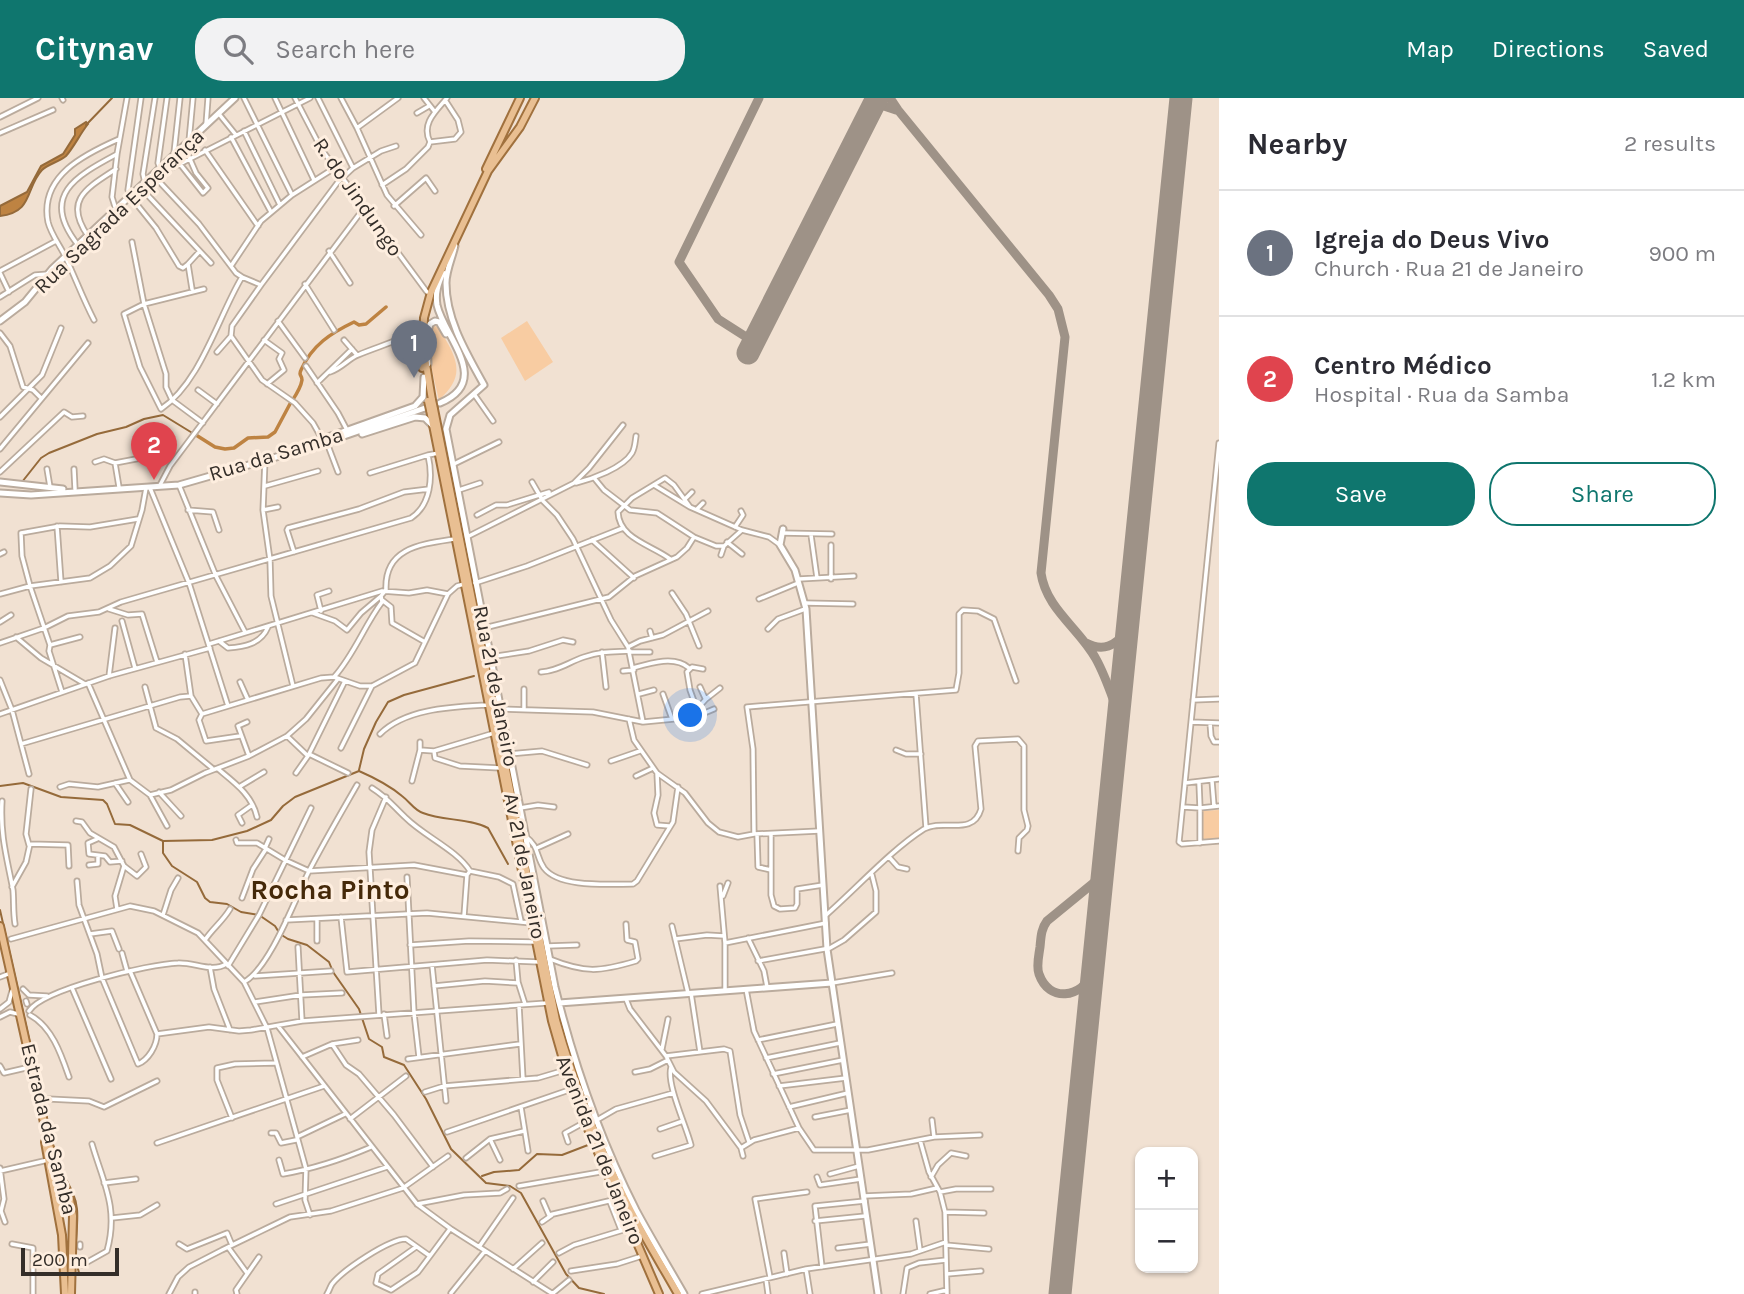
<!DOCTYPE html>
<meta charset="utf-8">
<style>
:root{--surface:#fff;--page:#f2f2f3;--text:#2b2b33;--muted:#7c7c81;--line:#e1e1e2;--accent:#0f766e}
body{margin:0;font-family:Karla,sans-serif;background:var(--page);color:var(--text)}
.controls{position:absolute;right:21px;bottom:21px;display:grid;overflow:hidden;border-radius:14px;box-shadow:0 2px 5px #0004}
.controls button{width:63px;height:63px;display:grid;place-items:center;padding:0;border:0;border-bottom:2px solid var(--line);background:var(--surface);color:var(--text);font:35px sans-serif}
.scale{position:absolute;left:21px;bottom:18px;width:98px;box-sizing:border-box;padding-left:7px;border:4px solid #342e29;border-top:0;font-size:19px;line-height:24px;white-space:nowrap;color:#342e29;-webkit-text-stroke:5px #feeedf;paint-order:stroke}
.you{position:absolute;left:691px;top:618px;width:24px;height:24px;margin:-18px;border:5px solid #fff;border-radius:50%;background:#1a73e8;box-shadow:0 0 0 10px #1a73e833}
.badge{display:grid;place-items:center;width:46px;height:46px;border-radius:50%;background:var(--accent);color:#fff;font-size:23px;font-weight:700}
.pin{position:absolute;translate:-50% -58px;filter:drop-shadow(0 2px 4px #0008)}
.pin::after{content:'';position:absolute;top:37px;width:24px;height:21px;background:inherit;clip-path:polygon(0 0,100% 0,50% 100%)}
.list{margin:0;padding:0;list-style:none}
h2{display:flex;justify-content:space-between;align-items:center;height:91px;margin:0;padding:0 28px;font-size:30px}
h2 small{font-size:23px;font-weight:400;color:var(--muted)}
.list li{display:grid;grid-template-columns:46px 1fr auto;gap:21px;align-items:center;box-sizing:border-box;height:126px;padding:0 28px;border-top:2px solid var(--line)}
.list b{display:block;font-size:26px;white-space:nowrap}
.list p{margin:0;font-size:23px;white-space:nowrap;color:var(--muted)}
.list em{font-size:23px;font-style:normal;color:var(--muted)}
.actions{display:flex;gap:14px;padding:21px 28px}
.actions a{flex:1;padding:16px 0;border:2px solid var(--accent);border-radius:28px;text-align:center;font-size:24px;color:var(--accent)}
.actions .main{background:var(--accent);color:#fff}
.icon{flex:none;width:38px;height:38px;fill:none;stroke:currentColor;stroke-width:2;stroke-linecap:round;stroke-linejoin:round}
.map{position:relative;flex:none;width:1219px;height:1196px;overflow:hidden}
header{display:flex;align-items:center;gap:42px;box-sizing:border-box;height:98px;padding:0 35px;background:var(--accent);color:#fff}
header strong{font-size:33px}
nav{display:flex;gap:38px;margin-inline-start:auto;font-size:24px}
.search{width:490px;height:63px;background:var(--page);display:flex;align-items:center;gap:18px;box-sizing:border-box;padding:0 24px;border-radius:28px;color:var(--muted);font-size:26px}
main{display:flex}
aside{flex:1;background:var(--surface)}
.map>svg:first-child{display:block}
.green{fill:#f8cca2}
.water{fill:#be8342;stroke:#956a3a;stroke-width:2}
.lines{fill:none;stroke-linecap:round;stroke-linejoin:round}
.stream{stroke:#956a3a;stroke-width:2}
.canal{stroke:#be8342;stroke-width:3.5}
.taxiway{stroke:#9e9287;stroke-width:9}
.runway{stroke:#9e9287;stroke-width:23}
.street-casing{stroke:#baab9d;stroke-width:7}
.secondary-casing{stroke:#baab9d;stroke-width:9}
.primary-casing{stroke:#a0713e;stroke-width:10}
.street{stroke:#fff;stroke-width:3.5}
.secondary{stroke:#fff;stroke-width:5}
.primary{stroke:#e9bf92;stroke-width:6}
.primary-bridge-casing{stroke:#a0713e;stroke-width:10;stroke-linecap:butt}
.primary-bridge{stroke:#e9bf92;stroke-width:6}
.labels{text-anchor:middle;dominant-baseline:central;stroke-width:6;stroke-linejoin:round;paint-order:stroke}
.street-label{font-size:21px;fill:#342e29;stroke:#feeedf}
.district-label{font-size:28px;font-weight:bold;fill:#452909;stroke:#feeedf}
</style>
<header>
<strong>Citynav</strong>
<div class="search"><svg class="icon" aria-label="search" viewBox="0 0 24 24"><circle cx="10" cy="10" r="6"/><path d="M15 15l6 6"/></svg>Search here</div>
<nav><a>Map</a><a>Directions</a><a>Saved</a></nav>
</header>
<main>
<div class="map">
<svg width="1219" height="1196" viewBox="0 0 1219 1196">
<rect width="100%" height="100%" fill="#f1e1d2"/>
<path class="green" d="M527 223 553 264 525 283 501 240Z
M433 227C441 230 443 237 447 244 462 270 459 283 439 302 435 283 423 243 433 227Z
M1219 712V741L1201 742V713Z"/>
<path class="water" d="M86 24 88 26C80 36 74 49 66 58 59 64 48 66 42 72 25 90 34 114 0 118V108L27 94 41 68 63 56 75 37V31Z"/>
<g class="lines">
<path class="stream" d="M86 27 112 0
M22 384 41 360 49 355 97 336 126 329 144 321 163 317 194 336
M359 672 364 651 376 624 388 604 404 597 474 578
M0 688 23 685 61 699 103 702 107 706 115 726 130 727 163 743 212 742 247 733 271 722 283 708 295 699 359 673C375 680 389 687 402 698 410 704 414 712 423 715 443 723 469 720 488 730L508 766
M163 743V755L172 768 197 784 205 800 210 804 227 806 241 814 259 817 275 828 280 836 288 841 307 847 329 864 333 874 359 911 369 941 382 949 384 959 404 967 426 1001 451 1051 486 1085 510 1088 521 1095 566 1176 579 1190 604 1196
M0 812 54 1052
M482 1078 494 1074 519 1072 537 1056 562 1057 588 1047
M65 1080C70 1089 76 1099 77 1111 79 1132 71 1157 80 1177"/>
<path class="canal" d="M292 303C296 297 301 289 302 282 302 276 298 278 301 272 312 247 331 235 354 224L359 227 366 226 386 209
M196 337 215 349 225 351 234 350 248 340 268 339 275 334 291 304"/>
<path class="taxiway" d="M890 0 898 12 1049 197 1058 211 1065 239 1041 475C1046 511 1080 531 1096 561 1106 579 1112 599 1119 617
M870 13 881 7 896 12
M754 244 718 221 679 164 759 0
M1086 545C1103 554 1115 548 1127 533
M1093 875C1081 900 1049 905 1039 876 1036 868 1039 857 1040 849 1041 839 1041 831 1047 823L1102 778"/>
<path class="runway" d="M748 255 877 0
M1060 1196 1181 0"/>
<g class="street-casing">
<path id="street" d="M62 0 63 2
M141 0 128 92 130 98 156 130 179 168 183 170 188 166
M244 0 292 97
M275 0 314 82
M295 0 322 52 427 194
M341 0 357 30 387 97 421 137
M424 0 435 14
M417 15 429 8
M219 16 236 37
M0 19 38 0
M206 27 208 0
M357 30 398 0
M244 33 280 107
M0 35 53 12
M231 39 271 114
M189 43 193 0
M430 44 455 41 461 34 458 22 445 2
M205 52 258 128
M174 55 180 0
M117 56 127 0
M180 66 203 95 208 90 196 75 189 59
M160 70 158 65 167 0
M353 70 381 53 396 48
M158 73 174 69 310 0
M153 77 199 126 236 175 242 179
M145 85 143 76 155 0
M382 87 406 71 428 49 430 44C421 26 435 14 447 0
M140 89 211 165
M394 108 426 80 435 93
M88 138C63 102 87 90 116 71
M132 144 144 206 166 276V289L172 302 203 325
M78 147C39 98 76 78 117 56L112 99 116 112
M329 153 350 185
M231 168 261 123 292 97 336 69
M0 173 56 143
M0 175 9 194
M305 186 334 232
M192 191 188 166 199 154
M204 191 144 206 124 216 140 269 161 311C201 284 218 219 242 179L261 187
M0 199 35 177 48 176
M94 222C83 201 75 179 65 158 59 146 51 136 48 124 39 78 85 56 119 41
M278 223 305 260
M0 235 10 248 23 289 33 292 41 300
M231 238 262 282 295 305 313 325 322 341
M264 242 282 255 279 261 284 272 267 286
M344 242 357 257
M217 254 231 238 232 228 261 187 338 84 353 70 318 0
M306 268 338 315 347 332
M330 274C342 270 348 261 358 257 379 248 400 243 419 231
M317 285 352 251
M198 292 217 306
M474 296 493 323
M0 319 42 277 61 230
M327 345 338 374
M1219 345 1179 744 1182 746 1219 743
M0 351 88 245
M265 362 263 412 270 462 271 498 293 588
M95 364 104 361 115 365 157 357
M115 365 119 389
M454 366 499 344
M47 371 50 389
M74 371 75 391
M0 374 64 314 72 319 83 318
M370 375 428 357
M595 381 604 392 630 412 657 415 694 439 716 448H724L742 432 769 439 780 447
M532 384 543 403 557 417 573 441 611 522 628 549 643 624
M576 385C592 381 623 370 632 355 635 350 635 344 636 338
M160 387 170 368 364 110
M179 387 216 478 245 534
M654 387 690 409 742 432
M265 388 318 373
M150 390 189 485 228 608
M459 392 480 385
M685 401 692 394
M697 411 703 405
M188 412 213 414 219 432
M263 412 278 409
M477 417 496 407H507L549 394
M57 428 61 484
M735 429 743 417 741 413
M782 435 832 436
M811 437 817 480
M467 439 574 385 589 370 623 327
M592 442 634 480
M727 444 742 456
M831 447V481
M294 454 287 432 288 430 359 411 404 394 429 391
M0 456 4 454
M721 457 724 448
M670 461C652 447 619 441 618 414L632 400 665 380 674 387 690 409
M799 481 854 478
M475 485 527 468 623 430
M672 495 686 516 699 548
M0 496 30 488 90 480 110 468 131 448 142 412 146 390
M759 501 798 485
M382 502 391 509 392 525 425 544
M805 505 853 506
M109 511 128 517 142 516 157 564
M321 513 317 497 329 493
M313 515 335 523 347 532 361 515 381 498
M122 523 135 570
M0 524 11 517
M484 530 609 499 635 478 677 459 687 450 694 439
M768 531 778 521 805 511
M650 533 652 540
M16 539 41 560 85 586
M219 543 228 550C244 549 261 546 268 529
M0 545 44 530 68 518 99 514 121 504 411 420C431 407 433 379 428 357L439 355
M209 546 382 493 409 495 427 492 448 496
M50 547 80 539
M628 549 640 543 663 537 708 513
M602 554 606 589
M630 554H650
M185 556 191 598
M490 559 529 553 563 542 573 544
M633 570C650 565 675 557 689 570
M623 573 634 572
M541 574C558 573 569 564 584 559 602 553 612 554 630 553
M109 578 115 530
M334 579C354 557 364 528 382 504L381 498 386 492C384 449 422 446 455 441
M0 582 12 612 29 676
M240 584 248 602
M88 585 130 682 150 697 167 728
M145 589 156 630 177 641 212 670
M700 589 705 600
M524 591V610
M62 594 49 553 50 547 30 488 22 458 21 435 60 428 90 429 138 421
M639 596 654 592
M663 596 672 621
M916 596 926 730
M1193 602 1219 601
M500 611 593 614 643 624 695 619 714 611
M697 611 706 601 720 590
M0 616 109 578 210 550
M202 616 199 622 206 643 240 638
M699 617 690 592 687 574 692 569 703 571
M629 621 634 642 657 675 685 695 708 725 719 734 738 739 754 736 819 733
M247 624 238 628 249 658
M1191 624 1219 625
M1210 625 1211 638 1214 644H1219
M380 636C406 610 453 609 488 607
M287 638 308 658
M21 646 180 599 191 598 202 616 321 580 334 579 360 588H372L415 565 448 496 457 488 464 486
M341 650 372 588
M420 652 434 653 435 660 460 668 500 670
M896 652 906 656H921
M434 653 494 635
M309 656 348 675
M509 656 542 653 587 667
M611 663 640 653
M218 671C235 685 252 697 257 719
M296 675 308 658 345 583
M657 675 658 697 654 715 657 727 669 728
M636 678 653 670
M412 683 420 652V644
M1212 683 1214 708
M115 685 128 704
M1185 685 1219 681
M1199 685 1200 710 1219 708
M60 689 69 686 98 689 129 682
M239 689 264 674
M372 690C388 700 393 708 406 720 424 738 457 752 470 773
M159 694 181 718
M150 697 171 692 205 675 249 658 287 638 306 621 338 581
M2 703C0 738 7 760 13 792 14 803 13 814 15 826
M1183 709 1200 710V745
M520 710 538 707 554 709
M76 723 82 724 90 735 114 749 124 768 137 778 146 769 141 756
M242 725 238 717 252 707
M754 736 753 651 747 609 956 592 959 575V516L963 512 978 513 994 521 1016 583
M757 736 758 769 771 772
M771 736V797L774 808 780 811 795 810 797 806V791L823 787
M525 738C540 749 535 757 544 770 559 790 608 786 633 786L637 783 673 724 678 689
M97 741 88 745 89 756 105 758 110 764 122 763
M236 742 237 745H257L285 762 309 773 414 767 467 777 470 773 499 779 513 786 521 823
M29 747 26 736 31 691
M265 750 269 741
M537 750 568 736
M889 759 898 769 907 771
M89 767 98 766V758
M407 779 414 915 419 959
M77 783 79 807 97 856 102 880 138 966C148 962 157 948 157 936
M720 788 725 845V892
M12 789 26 764 30 746 68 747 69 768
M723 798 728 785
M242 800 253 771 266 751
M117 811 115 798 124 768
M163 817 171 792 178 780
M464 818 467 777
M825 818C856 791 891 752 924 731 943 720 973 739 981 711L975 648 978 643 1018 641 1024 648V712L1028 728 1027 732 1019 740 1018 753
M341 819 347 874 487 862 539 864
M317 821V843
M286 822 427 815 531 825
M672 828 688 895
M90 836 112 833 119 851
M748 840 764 873 767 889
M11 841 130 808 154 813 198 835 244 884 267 930 306 1071 305 1102 310 1117
M675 841 707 837 724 838
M205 842C213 830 222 824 230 811
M725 845 826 825
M410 847 469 843 535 844
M547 848 577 847
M298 849 302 923
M122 855 127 873
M550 861C585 875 599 874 636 863L638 861 635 844 627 842 626 826
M516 862 518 884 525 906
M758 863 830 850 844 842 876 814V793L872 777
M432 867 446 1003
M228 868 259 817 311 710
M210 869 214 891 230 932
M130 873 157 936 209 929 239 933 251 932 302 923 547 905
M255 878 331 873
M0 879 8 876
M244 884C270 870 295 801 309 773 324 744 341 715 357 687
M832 885 892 875
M434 888 485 883 518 885
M72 890 111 981
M23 891 29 897 47 898
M746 891 754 933 799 1030 814 1052H868L934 1039 980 1037
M691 895 700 954
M626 901 630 911 666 958 674 974 706 1003 741 1050 743 1058
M26 903 27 906
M255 904 301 897 342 895
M519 907 523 981
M0 911 9 904 12 893
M29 913C43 891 149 866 178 865 194 864 212 875 226 866
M384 916 387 938
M30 917C52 929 61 956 69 979
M379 917 369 754 372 732 386 699
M0 919 10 914 18 916
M278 928 417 1106 451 1131 553 1196
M758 942 837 926
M332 946 346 967 359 976 394 1017 433 1069
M662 951 668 921
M666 958 724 951 730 953 740 1017 749 1044
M302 959 332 946 358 942
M766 960 840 945
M408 961 520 946
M0 968 4 975 30 969
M635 974 650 971 668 962
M773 976 843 962
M779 988 846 980
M425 994 444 988 538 980 565 972
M49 1001 89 1003 104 1009 157 983
M521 1009 528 1053
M789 1009 848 995
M815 1019 851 1012
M232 1020 217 982V970L235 966 275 965
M350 1021 406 978
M597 1022 616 1011 673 995
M932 1022 934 1039
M660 1031 683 1023
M447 1034 572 991
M271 1035H276L281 1045 296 1042
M297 1039 345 1016
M490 1041 500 1062
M920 1042 929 1074 940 1094 945 1114 947 1196
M568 1044 565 1035 585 1024
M157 1045 324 988
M741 1050 754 1042 799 1030
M655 1058 691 1047C686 1027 666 986 671 969
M466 1060 490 1041 524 1033
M279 1062 283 1076C313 1071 343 1061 371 1049
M0 1070 4 1101 1 1113 5 1124
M0 1073 48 1062
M830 1076 859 1068
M817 1079 820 1087 861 1081
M931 1079 938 1067 951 1055 966 1058
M104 1085 136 1081
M519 1088 606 1073
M940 1094 956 1091H991
M864 1098 911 1096 937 1090
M543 1103 549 1117 617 1101
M610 1104 621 1132
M276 1106 387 1069
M417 1106 464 1097 500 1095 507 1091
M945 1114 984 1115
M112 1120 140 1117 157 1107
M815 1123 865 1118
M916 1123 920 1152
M542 1124 552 1117
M12 1146 33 1150V1196
M80 1146V1149
M179 1146 187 1151 227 1135 232 1147
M946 1147 989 1151
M228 1149 247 1175
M416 1149 378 1176 376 1185 391 1192 418 1174 430 1158
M479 1149 513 1100
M838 1150 871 1146
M559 1155 574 1147 630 1130
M784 1155 787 1176
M82 1167 107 1153C119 1110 103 1084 92 1046
M822 1169 815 1108 865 1103
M513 1171 542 1145
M806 1171 810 1196
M571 1173 617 1166 642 1158
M947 1176 981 1173
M770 1179 755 1101 807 1094
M766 1181 768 1196
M533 1184 553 1164
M195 1194V1196
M451 1195 485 1153
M169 1196 178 1179 189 1169 222 1152 290 1119 331 1113 403 1090 448 1058
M237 1196 236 1192 259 1159
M327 1196C329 1193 330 1189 332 1186 343 1172 389 1141 406 1141L430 1158 450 1131
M552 1196 569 1182
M702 1196 806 1171 911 1156 946 1144
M903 1196 907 1170 919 1165 946 1162
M930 1196 947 1192"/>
</g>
<g class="secondary-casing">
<path id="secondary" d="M455 148C452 160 446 173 446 185 446 222 467 256 484 287L450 317 446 331 555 889C574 966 600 1041 636 1112 651 1140 668 1168 684 1196
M0 223 25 204 52 171 235 0
M428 266 427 237 430 226 435 223 439 224 446 236
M440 305C493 283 444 239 437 207 435 195 438 186 443 175
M362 336 415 319 425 320 433 328
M317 343 415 308 423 299 424 279
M0 384 63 391
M0 395 31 397 179 387 318 347 425 310
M783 431 780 447 795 472 806 511 827 851 878 1196
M559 905 832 885"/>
</g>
<g class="primary-casing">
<path id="primary" d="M486 71 520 0
M419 246 422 270
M432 302 423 248 424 220 431 194 488 73 520 29 535 0
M434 311 556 922C574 986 598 1047 628 1107 643 1137 661 1166 678 1196
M430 312 552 923 566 972 585 1024 659 1196
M0 828 49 1047 70 1102 73 1118 71 1196
M45 1044 62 1137 65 1196"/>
</g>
<use href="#street" class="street"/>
<use href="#secondary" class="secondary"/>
<use href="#primary" class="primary"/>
<g class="primary-bridge-casing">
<path id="primary-bridge" d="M432 302 434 311
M428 303 430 312"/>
</g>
<use href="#primary-bridge" class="primary-bridge"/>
</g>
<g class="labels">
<g class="street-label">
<text transform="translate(358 99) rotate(55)">R. do Jindungo</text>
<text transform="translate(119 113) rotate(-44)">Rua Sagrada Esperança</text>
<text transform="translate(276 356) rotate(-17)">Rua da Samba</text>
<text transform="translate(496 588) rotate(79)">Rua 21 de Janeiro</text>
<text transform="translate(525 768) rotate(79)">Av 21 de Janeiro</text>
<text transform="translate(49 1031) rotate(76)">Estrada da Samba</text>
<text transform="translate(600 1052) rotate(68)">Avenida 21 de Janeiro</text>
</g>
<g class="district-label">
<text x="330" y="791">Rocha Pinto</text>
</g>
</g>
</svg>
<div class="controls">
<button>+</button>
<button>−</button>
</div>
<div class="scale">200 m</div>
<div class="you"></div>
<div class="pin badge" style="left:414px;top:280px;background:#6b7280">1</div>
<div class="pin badge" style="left:154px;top:382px;background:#e0444e">2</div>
</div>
<aside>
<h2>Nearby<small>2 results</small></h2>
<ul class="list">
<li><span class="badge" style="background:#6b7280">1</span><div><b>Igreja do Deus Vivo</b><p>Church · Rua 21 de Janeiro</p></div><em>900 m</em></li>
<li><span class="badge" style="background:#e0444e">2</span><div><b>Centro Médico</b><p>Hospital · Rua da Samba</p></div><em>1.2 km</em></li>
</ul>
<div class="actions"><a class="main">Save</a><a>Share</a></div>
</aside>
</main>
